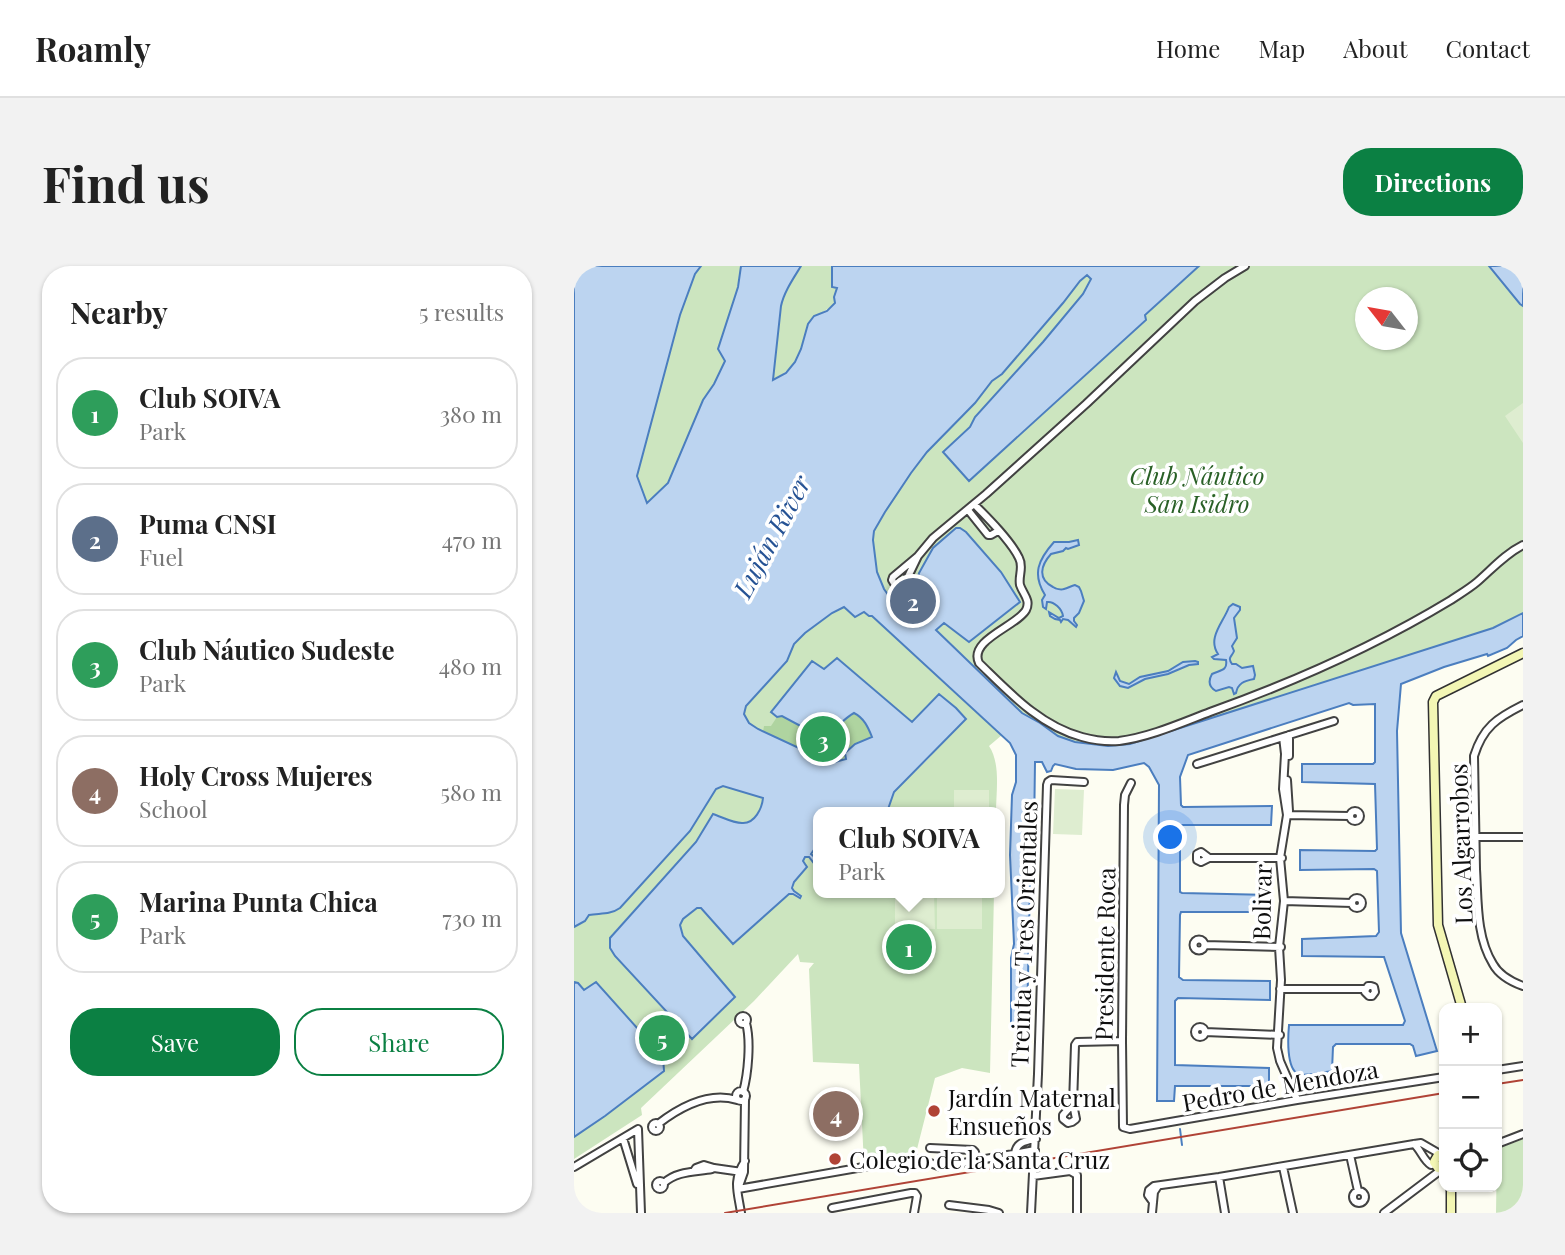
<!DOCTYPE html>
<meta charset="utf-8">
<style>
:root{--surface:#fff;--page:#f2f2f2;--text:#222;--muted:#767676;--line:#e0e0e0;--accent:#0b8043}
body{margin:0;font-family:"Playfair Display",serif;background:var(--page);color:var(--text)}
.controls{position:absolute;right:21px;bottom:21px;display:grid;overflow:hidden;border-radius:14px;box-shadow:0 2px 5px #0004}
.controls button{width:63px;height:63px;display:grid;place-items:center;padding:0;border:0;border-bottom:2px solid var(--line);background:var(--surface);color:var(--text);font:35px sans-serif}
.compass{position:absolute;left:781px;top:21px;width:63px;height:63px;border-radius:50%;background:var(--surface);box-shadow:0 2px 5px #0004;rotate:301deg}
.you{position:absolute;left:597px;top:572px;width:24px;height:24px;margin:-18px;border:5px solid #fff;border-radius:50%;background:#1a73e8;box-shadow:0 0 0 10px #1a73e833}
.badge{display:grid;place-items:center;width:46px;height:46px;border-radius:50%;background:var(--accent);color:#fff;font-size:23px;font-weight:700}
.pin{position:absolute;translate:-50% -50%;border:4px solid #fff;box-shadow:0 2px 7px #0006}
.popup{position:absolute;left:239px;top:541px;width:192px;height:91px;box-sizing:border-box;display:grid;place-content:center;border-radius:14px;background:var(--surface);filter:drop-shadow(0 2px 5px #0005);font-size:23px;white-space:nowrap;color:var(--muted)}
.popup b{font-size:26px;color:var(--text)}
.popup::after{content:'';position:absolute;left:50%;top:100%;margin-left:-14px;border:14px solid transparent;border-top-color:var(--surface)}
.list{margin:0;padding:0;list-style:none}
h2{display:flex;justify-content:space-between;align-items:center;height:91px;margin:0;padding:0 28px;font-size:30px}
h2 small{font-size:23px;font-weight:400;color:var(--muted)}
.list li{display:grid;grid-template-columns:46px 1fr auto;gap:21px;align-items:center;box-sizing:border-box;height:112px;margin:0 14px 14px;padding:0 14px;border:2px solid var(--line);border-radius:28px}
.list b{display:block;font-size:26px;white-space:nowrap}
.list p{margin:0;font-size:23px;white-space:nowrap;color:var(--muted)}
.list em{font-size:23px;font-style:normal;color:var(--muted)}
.actions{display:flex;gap:14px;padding:21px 28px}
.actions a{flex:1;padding:16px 0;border:2px solid var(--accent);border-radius:28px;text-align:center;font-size:24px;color:var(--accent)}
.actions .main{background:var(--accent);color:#fff}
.icon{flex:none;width:38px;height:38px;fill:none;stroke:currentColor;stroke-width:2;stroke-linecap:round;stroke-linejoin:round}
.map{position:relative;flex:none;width:949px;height:947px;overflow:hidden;border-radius:28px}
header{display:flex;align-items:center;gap:42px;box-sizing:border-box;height:98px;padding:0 35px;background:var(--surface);border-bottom:2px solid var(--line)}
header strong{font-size:33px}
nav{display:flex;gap:38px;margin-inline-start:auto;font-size:24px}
.intro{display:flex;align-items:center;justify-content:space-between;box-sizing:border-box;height:168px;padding:0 42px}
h1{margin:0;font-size:49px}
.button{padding:18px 32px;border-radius:28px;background:var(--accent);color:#fff;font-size:24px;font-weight:700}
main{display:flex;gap:42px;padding:0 42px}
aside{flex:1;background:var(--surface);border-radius:28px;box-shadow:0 2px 5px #0004}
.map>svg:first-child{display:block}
.green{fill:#cce5bf;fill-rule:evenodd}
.forest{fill:#afd4a0}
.pitch{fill:#deedd0}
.water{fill:#bcd4f0;stroke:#4b7ebf;stroke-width:2}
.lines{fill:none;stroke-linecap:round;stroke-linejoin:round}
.stream{stroke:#4b7ebf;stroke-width:2}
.street-casing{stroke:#424242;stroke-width:10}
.secondary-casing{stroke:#313131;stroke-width:11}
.street{stroke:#fff;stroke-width:6}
.secondary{stroke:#f3f6b4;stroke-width:8}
.tram{stroke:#b04336;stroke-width:2}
.poi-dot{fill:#b04336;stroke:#fff;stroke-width:2.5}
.labels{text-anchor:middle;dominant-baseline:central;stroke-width:7;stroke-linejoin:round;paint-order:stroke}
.park-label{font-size:24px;font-style:italic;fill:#296026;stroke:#fff}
.street-label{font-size:24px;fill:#0f0f0f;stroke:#fff}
.poi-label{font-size:24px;fill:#0f0f0f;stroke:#fff;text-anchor:start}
.water-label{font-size:26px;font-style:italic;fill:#255294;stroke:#fff}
</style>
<header>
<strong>Roamly</strong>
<nav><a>Home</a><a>Map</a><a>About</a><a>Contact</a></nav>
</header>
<div class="intro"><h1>Find us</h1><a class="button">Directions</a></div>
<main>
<aside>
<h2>Nearby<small>5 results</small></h2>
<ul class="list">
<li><span class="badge" style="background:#2e9e5b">1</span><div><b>Club SOIVA</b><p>Park</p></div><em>380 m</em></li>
<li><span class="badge" style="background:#5c6f8a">2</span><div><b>Puma CNSI</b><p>Fuel</p></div><em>470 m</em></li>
<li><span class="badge" style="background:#2e9e5b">3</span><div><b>Club Náutico Sudeste</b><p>Park</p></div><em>480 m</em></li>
<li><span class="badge" style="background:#8d6e63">4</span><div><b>Holy Cross Mujeres</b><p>School</p></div><em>580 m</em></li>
<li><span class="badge" style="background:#2e9e5b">5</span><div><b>Marina Punta Chica</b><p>Park</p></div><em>730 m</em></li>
</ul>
<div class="actions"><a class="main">Save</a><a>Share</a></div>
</aside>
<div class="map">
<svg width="949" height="947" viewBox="0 0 949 947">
<rect width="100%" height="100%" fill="#fdfdf2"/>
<path class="green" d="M127 0H167L151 95 140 118 129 134 94 217 72 237 63 210 106 49 121 8Z
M227 0H258V20L263 22 260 31 261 37C253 45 239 50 234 58 232 63 231 70 229 75 223 95 217 105 198 114L207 40C210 26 219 13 227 0Z
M519 0H915L949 40V347L919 362 556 478 534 480 501 476 484 470 466 457 448 447 362 363 341 346 328 329 321 333 315 330 310 323 303 306 299 274 300 265 311 246 337 207 353 186 373 166 418 115 428 108ZM792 32H834V74H792Z
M270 341 290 346 295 350H298L428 469 415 480C427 498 422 526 422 546H313L320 526 354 493 391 451 366 428 338 457 263 392 250 403 215 455 234 464 250 469 268 458 276 449 294 460 257 497 184 463 175 457 170 448 172 441 213 395 220 378 231 367 258 347Z
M149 520 189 532C188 542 181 558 168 557 159 557 148 551 139 548L122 576 41 665 111 673 106 659 109 653 123 642H127L159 678 215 628H219L226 632 227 630 219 624 220 616 232 599 229 594 231 591 242 594 237 588 244 578V627H420L416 807 388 802 361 812 342 887 290 898 285 798 239 796 235 703 240 697 226 696 224 688 180 735 67 842 68 849 0 893V871L31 850 90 805 89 790 22 716 10 724 4 717 0 716V661L11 655 15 649 24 648 116 565 142 523Z
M949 873V947H922L923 883Z"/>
<path class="forest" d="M280 447C291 452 293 461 298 471L281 478C274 489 271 495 257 497L189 466 190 460H197L203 451 208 450 226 460V466L230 477 236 478 238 475 233 466 234 464 247 468 246 469C251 474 260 472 261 481L268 483 257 466Z"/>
<path class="pitch" d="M949 137V177L931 150Z
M481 523 510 524 508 569 479 568Z
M380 524H415V546H380Z
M321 627H360L361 663H321Z
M363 627H408V663H363Z"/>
<path class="water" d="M0 0H127L121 8 106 49 63 210 73 237 94 217 129 134 140 118 151 95 144 83 164 21 167 0H227C219 13 210 26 207 40L199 114 212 107 221 96 227 83 234 58 240 50 253 45 261 37 260 31 263 22 258 21V0H625L571 49 572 54 395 215 369 186 396 161 401 151 469 76 509 28 517 13 513 9 506 15 489 37 428 108 418 115 401 137 353 186 337 207 311 246 300 265 299 274 303 306 310 323 315 330 321 333 328 329 341 346 350 340 341 325 345 307 359 282 382 262H386L392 266 427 306 446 336 395 376 370 357 362 364 448 447 466 457 484 470 501 476 534 480 556 478 919 362 949 347V370L942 374 933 382 914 390 913 388 870 401 827 418 823 465 827 667 863 785 842 790 839 780 836 778H762L759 781 758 805C751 806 731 811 724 808 712 802 714 770 715 759H829L831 755 810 691 728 690V673L802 670 805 666 803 605 800 603 726 604V584L801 585 803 583 801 518 728 516V498H799L801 496V438L779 439 775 437 614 489 606 511 607 539 609 541 698 540 697 559H608L606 562V626L608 627 697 629 696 646H607L606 649 605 711 609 714 696 715V734L604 732 601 735V799L695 802V820H601L600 835H583L585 519 575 501 570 497 539 504 502 503 481 498 479 500 477 505 473 506 468 496H461L460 568 457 569 453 758 446 760H437V692L440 678 436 589 438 529 442 516V489L436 477 298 350H295L290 346 281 351 270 341 258 347 231 367 220 378 213 395 172 440 170 448 175 457 184 463 257 497 272 493 271 487 281 478 298 471C294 461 290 452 280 447 269 453 262 464 250 469L234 464 208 450 203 451 197 446 238 395 250 403 263 392 338 456 365 428 382 442 392 453 320 526 313 546H244V578L237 588 243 593 239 596 235 591H231L229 595 233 601 220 616 218 622 220 625 227 630 226 632 219 628H215L159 678 127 642H123L109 653 106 659 109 670 161 731 118 773 41 690 36 682V672L122 576 139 548C148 551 159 557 168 557 181 558 188 542 189 532L149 520 142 523 116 565 46 642C36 649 26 647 15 649L11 655 0 661Z
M915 0H949V40L946 38Z
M504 274 505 279 494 283 492 282 489 285 477 288C467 299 463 313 479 321 482 323 487 324 490 323 494 322 497 320 501 319L505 321 507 325 510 335 505 347 500 352V355L503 359 502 361 494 354 489 353 487 356 486 354 481 353 476 350 475 346 485 352 489 350C488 343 480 335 473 336L472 343 469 341 468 334 471 329C458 308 464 294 480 276H495Z
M659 338 666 341V344L660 352 663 372 658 380 660 385C658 391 653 391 658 398H662L668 402 679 400 681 409 680 413C670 415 664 417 662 427L660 428 658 422 655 421 642 425C635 421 634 415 638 408 646 404 654 405 652 394L640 393 638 391 644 388C633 372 649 357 655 341Z
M621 395 624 396V398L615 399 594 408 571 413 554 422 546 420 540 412 542 406 546 415 555 418 566 411 594 405 609 396Z
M0 716 4 717 10 724 22 716 89 791 90 805 31 850 0 871Z"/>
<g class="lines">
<path class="stream" d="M606 863 608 879"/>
<g class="street-casing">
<path id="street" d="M400 238C414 252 437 275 445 292 450 301 444 310 446 319 449 328 457 334 452 344 443 360 394 374 405 397 435 426 466 460 508 471 519 474 533 476 545 475 576 471 607 457 636 446 720 416 801 380 877 334 886 328 896 322 903 316 918 303 931 288 949 279
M394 244 414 269H417L424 265
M344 290 359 272 412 228 512 138 621 35 651 12 671 0
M344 290 330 319 325 321 321 319 318 314 319 311Z
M949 439C923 452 909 461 900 490 901 527 901 565 902 603 904 634 902 671 919 698 925 709 938 716 949 720
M715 469V490
M709 471 711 488 709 523 713 549 706 592 710 635 705 681 707 714 703 782 706 795 723 834
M623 498 760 455
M713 514 715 545
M557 517 551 529 550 539 548 775 549 861 556 863 723 834 870 811
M776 550a5 5 0 1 1 10 0a5 5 0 1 1-10 0Z
M713 549 776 550
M901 571H949
M635 592 627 586 623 588V594L627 596 635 592H708
M778 637a5 5 0 1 1 10 0a5 5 0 1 1-10 0Z
M710 635 778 637
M619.5 679a5.5 5.5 0 1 1 11 0a5.5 5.5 0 1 1-11 0Z
M631 679 707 681
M706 723H792L794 720H797L800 721 801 726 798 730H795L791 726 792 723
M165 754a4 4 0 1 1 8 0a4 4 0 1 1-8 0Z
M621 766a5 5 0 1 1 10 0a5 5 0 1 1-10 0Z
M631 766 706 769
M923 804 949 800
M162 830a5 5 0 1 1 10 0a5 5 0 1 1-10 0Z
M169 826C174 808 177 775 172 757
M499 838 501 779 503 776 548 775
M499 838 502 853 498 856 494 857 489 853V849Z
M78 861a4 4 0 1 1 8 0a4 4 0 1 1-8 0Z
M84 858C106 841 134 825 163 834
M49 872 63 918
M840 878C847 884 849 894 857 899L861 898
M923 878 949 868
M356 882 399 884 401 886 403 895
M441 888C442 876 452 875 462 873
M776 889 784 925
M0 901 64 863 67 947
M709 901 719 947
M120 905 122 902 130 899 140 902 168 906
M459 910 496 905 503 909V947
M645 911 651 947
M82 919a4 4 0 1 1 8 0a4 4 0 1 1-8 0Z
M90 917C102 905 122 906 138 903
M164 923 335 893 348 894 367 901 461 884
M164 923 170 906 171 833
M779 931a6 6 0 1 1 12 0a6 6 0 1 1-12 0Z
M579 936 574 929 575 924 580 920 645 911 840 878 847 877 866 888
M375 939 415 944 425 947
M258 942 337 927H341L343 930 340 947
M167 947C164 926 158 915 171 895
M457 947 464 808 473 519 474 516 477 514 510 516
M578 947 580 926 584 920
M810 947 867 904"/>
</g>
<g class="secondary-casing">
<path id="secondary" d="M888 742 864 659 859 436 862 430 949 387
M870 888 864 889 860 896 864 902 870 903
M877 921V947"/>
</g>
<use href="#street" class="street"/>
<use href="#secondary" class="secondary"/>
<path class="tram" d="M923 818 949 814
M151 947 870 827"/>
</g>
<g class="poi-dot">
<circle cx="360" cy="845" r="7"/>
<circle cx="261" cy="893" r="7"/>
</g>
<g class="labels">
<g class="park-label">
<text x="623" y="209">Club Náutico<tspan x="623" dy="28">San Isidro</tspan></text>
</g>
<g class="street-label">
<text transform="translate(886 578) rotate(-92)">Los Algarrobos</text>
<text transform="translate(687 636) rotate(-89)">Bolivar</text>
<text transform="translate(449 668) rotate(-88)">Treinta y Tres Orientales</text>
<text transform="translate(530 688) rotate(-89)">Presidente Roca</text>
<text transform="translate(706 819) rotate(-10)">Pedro de Mendoza</text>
</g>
<g class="poi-label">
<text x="374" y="831">Jardín Maternal<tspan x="374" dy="28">Ensueños</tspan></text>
<text x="275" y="893">Colegio de la Santa Cruz</text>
</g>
<g class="water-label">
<text transform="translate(197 270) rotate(-62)">Luján River</text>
</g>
</g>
</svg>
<div class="controls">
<button>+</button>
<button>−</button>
<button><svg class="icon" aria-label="locate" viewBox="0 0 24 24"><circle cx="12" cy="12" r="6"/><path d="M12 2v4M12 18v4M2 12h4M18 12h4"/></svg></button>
</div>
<svg class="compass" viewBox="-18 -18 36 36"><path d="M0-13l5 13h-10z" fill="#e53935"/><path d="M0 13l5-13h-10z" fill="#767676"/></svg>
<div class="you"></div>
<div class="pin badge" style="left:335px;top:681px;background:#2e9e5b">1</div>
<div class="popup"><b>Club SOIVA</b>Park</div>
<div class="pin badge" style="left:339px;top:335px;background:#5c6f8a">2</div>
<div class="pin badge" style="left:249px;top:473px;background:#2e9e5b">3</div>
<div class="pin badge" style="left:262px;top:848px;background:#8d6e63">4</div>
<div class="pin badge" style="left:88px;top:772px;background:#2e9e5b">5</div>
</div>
</main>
